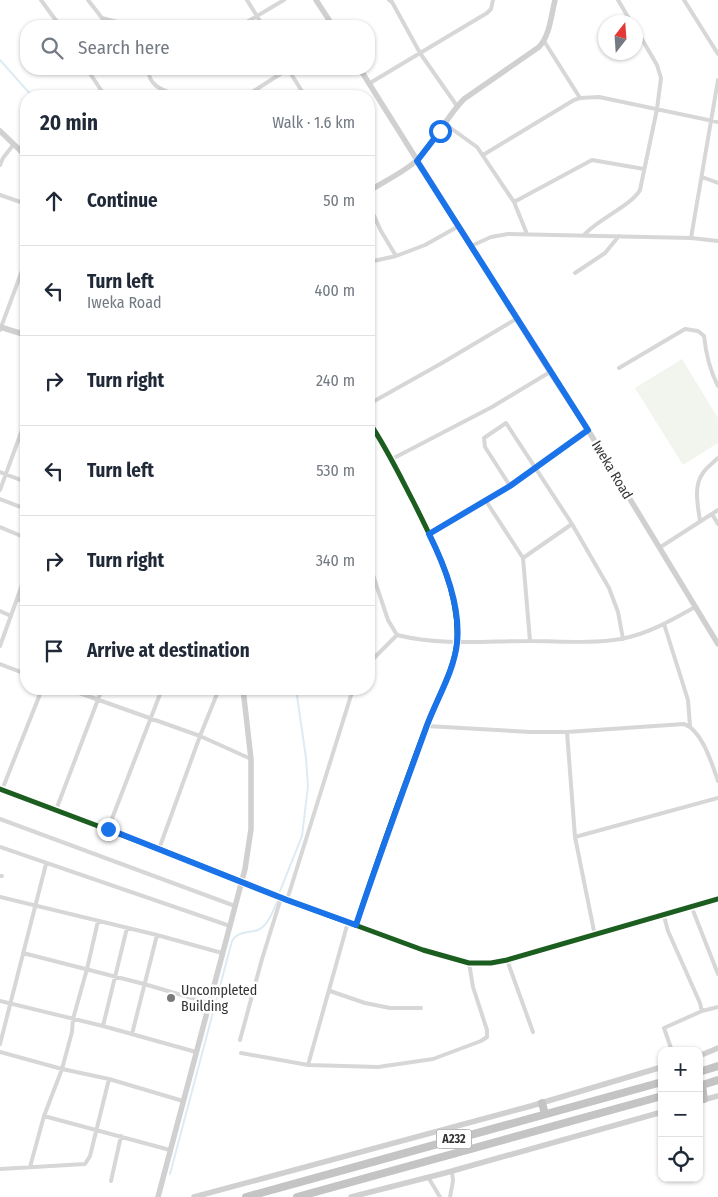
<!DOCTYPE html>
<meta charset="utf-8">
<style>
:root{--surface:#fff;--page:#f2f2f3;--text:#1f2937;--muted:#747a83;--line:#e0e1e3}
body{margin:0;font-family:"Fira Sans Condensed",sans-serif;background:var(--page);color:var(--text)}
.controls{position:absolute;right:15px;bottom:15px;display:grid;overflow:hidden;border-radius:10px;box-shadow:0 1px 4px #0004}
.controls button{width:45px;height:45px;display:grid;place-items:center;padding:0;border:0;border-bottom:1px solid var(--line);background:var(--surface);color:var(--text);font:25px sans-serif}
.compass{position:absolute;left:598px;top:15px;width:45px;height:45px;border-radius:50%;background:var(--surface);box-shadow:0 1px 4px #0004;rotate:17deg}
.stop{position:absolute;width:15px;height:15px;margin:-11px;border:4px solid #1a73e8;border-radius:50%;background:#fff}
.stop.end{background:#1a73e8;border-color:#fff;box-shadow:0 1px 5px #0008}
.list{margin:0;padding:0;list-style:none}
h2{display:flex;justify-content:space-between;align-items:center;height:65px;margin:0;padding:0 20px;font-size:21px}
h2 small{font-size:16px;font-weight:400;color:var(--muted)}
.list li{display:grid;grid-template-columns:32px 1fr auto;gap:15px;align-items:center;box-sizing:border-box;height:90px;padding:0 20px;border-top:1px solid var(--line)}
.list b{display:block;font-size:19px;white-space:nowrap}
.list p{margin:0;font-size:16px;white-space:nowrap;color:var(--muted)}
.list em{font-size:16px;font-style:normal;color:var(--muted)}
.icon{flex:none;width:28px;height:28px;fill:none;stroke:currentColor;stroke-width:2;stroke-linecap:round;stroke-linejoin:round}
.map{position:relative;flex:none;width:718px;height:1197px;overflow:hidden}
.search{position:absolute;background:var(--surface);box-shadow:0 1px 4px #0004;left:20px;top:20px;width:355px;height:55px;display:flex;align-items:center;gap:12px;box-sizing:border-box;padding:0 18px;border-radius:20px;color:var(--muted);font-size:19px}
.panel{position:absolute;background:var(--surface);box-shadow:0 1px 4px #0004;left:20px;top:90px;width:355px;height:605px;border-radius:20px}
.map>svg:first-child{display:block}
.green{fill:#f1f5ed}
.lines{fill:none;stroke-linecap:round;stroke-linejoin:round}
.stream{stroke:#ddebf3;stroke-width:2}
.street{stroke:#d7d7d7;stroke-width:4}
.secondary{stroke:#d0d0d0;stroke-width:5.5}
.highway{stroke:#c4c4c4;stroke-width:8}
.cycleway-casing{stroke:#fff;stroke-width:8}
.cycleway{stroke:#1b5e20;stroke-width:5}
.route{stroke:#1a73e8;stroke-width:6}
.poi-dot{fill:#7a7a7a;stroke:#fff;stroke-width:2}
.labels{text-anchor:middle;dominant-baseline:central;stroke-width:5;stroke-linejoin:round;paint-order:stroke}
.shield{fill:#fff;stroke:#707070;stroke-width:1}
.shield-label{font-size:12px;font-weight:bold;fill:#333}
.street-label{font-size:14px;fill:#333;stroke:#fff}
.poi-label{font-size:14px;fill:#333;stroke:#fff;text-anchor:start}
</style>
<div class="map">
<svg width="718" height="1197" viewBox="0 0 718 1197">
<rect width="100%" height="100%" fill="#fff"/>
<path class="green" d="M682 359 718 418V443L683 465 635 388Z"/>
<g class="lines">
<path class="stream" d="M0 60 32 96
M280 891 302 836 308 786 306 758 296 689
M170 1174 232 941C238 930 250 934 260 929 269 923 273 911 277 902"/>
<path class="street" d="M41 0 60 26
M88 0 102 18 132 26
M247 0 263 26
M389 0 392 2 420 53 457 106
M618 0 631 22
M684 0 718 54
M50 26 57 21
M240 26 284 0
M544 41 580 98
M25 46 26 44
M87 69 105 96
M148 69C149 87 163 90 178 96
M288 69 305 96
M718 80 691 238 718 241
M370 83 487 13 491 9 493 0
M246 96 288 69
M445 124 477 147 514 202 527 234
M483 155 574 100 580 98 599 97 718 122
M0 165 3 158 14 144
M702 177 718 183
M0 195 26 204
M514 202 592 160 644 169
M369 205 381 231 396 256
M584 235C598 219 632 205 640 190L657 109 661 78 657 65 636 29
M471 246 491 237 508 234 691 238
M369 262 396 256 425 245 459 226
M575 273 605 253 619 236
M0 330 26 260
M619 368 685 329 698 331 704 336C706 354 709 369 718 386
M369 404 442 363 516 319
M392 459 492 407 550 372
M0 472 26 482
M510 486 485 447 484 438 506 423 572 524 609 588 618 612 623 639
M0 490 26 419
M0 499 26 509
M486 501 523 558
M712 514 718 524
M700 521C698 506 693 486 703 473 707 467 713 463 718 458
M0 527 26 538
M429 534 510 486 588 430
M659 548 718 510
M369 563 388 620 397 635C441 646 485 641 530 641 560 641 591 644 621 639 648 634 672 620 695 607
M17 599 26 602
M0 611 11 616
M664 624 688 700 690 726
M530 641 523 558 572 524
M0 646 26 574
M369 663 397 635
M0 664 26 674
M68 689 200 736 251 759
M427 726 530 732H567L575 837 595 936
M567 732 684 724C702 730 712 764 718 781
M2 790 42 689
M56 810 102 689
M0 819 235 906
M108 829 162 689
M575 837 718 798
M0 847 230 926
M159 849 200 736 219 689
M0 876H2
M0 897 157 935 222 953
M287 900 353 689
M692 908 718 974
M664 916 668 931 700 1003 702 1011 718 1007
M356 925C378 858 402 791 427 725 436 701 456 666 457 640 459 590 435 545 413 501 399 474 386 447 369 422
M23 953 144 984 209 1003
M507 960 533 1032
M330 991 365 1003 390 1008H421
M0 1001 103 1026 196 1052
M103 1026 127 928
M132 1034 157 935
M240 1040 262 959 281 898
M0 1044 46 864
M672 1051 664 1028 702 1011
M0 1052 62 1069 109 1079 183 1101
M241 1053 308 1065 378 1067 433 1059 481 1041 487 1037V1030L473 987 469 963
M308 1065 348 922
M44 1116 170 1150
M30 1167 44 1116 62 1069 72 1032 73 1019 87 969 98 921
M0 1169 85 1164 90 1156 109 1079
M428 1177 440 1197
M111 1181 121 1136
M450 1197 453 1181 452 1171"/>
<path class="secondary" d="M316 0 333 26
M360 69 550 372 588 430 718 644
M0 131 26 156
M369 191C383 182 408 170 418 159 436 141 446 117 464 99L539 47C550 35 551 16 555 0
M0 327 26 335
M0 789 159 849 287 900 423 950 469 963H491L507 960 718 899
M699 1056 718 1048
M699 1101 718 1096
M158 1197 245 869 251 829V759L243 689
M194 1197 531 1106 662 1067
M351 1197 445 1173 662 1112"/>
<path class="highway" d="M699 1072 718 1066
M702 1085 704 1099
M699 1086 718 1080
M542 1103 545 1114
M246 1197 662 1082
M297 1197 662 1096"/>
<g class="cycleway-casing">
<path id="cycleway" d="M0 789 159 849 287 900 423 950 469 963H491L507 960 718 899
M356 925C378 858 402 791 427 725 436 701 456 666 457 640 459 590 435 545 413 501 399 474 386 447 369 422"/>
</g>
<use href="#cycleway" class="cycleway"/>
</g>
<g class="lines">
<path class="route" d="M108 829 287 900 356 925C378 859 402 794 426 728 436 700 454 672 457 643 461 606 445 566 429 534L510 486 588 430 417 161 440 131"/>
</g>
<circle class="poi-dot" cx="171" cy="998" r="5"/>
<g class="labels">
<rect class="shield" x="436.5" y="1129.5" width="35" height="19" rx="4"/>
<g class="shield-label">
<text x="454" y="1139">A232</text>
</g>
<g class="street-label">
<text transform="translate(612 470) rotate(59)">Iweka Road</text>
</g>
<g class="poi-label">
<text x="181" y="990">Uncompleted<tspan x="181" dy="16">Building</tspan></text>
</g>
</g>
</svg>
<div class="controls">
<button>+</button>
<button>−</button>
<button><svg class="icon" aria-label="locate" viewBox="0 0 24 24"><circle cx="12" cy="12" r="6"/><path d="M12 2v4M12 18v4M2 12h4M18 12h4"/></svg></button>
</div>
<svg class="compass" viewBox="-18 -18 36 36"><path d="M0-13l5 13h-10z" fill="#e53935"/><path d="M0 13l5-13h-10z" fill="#747a83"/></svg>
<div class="stop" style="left:440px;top:131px"></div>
<div class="stop end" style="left:108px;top:829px"></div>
<div class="search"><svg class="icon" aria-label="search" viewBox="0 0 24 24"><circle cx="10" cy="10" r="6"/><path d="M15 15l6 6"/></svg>Search here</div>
<section class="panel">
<h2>20 min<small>Walk · 1.6 km</small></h2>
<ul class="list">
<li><svg class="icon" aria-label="ahead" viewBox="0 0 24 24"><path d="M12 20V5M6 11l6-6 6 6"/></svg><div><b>Continue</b></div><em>50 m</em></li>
<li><svg class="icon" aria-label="left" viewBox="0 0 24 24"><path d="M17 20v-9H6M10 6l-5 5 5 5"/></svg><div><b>Turn left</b><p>Iweka Road</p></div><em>400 m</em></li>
<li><svg class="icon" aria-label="right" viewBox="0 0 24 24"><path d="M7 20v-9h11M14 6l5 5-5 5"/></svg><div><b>Turn right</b></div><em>240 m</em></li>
<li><svg class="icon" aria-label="left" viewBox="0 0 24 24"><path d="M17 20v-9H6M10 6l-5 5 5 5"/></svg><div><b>Turn left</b></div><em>530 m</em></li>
<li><svg class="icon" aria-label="right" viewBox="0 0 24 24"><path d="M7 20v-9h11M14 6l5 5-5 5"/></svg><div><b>Turn right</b></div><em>340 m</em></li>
<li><svg class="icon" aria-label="arrive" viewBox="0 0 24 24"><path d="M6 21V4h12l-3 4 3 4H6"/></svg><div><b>Arrive at destination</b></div></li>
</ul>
</section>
</div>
